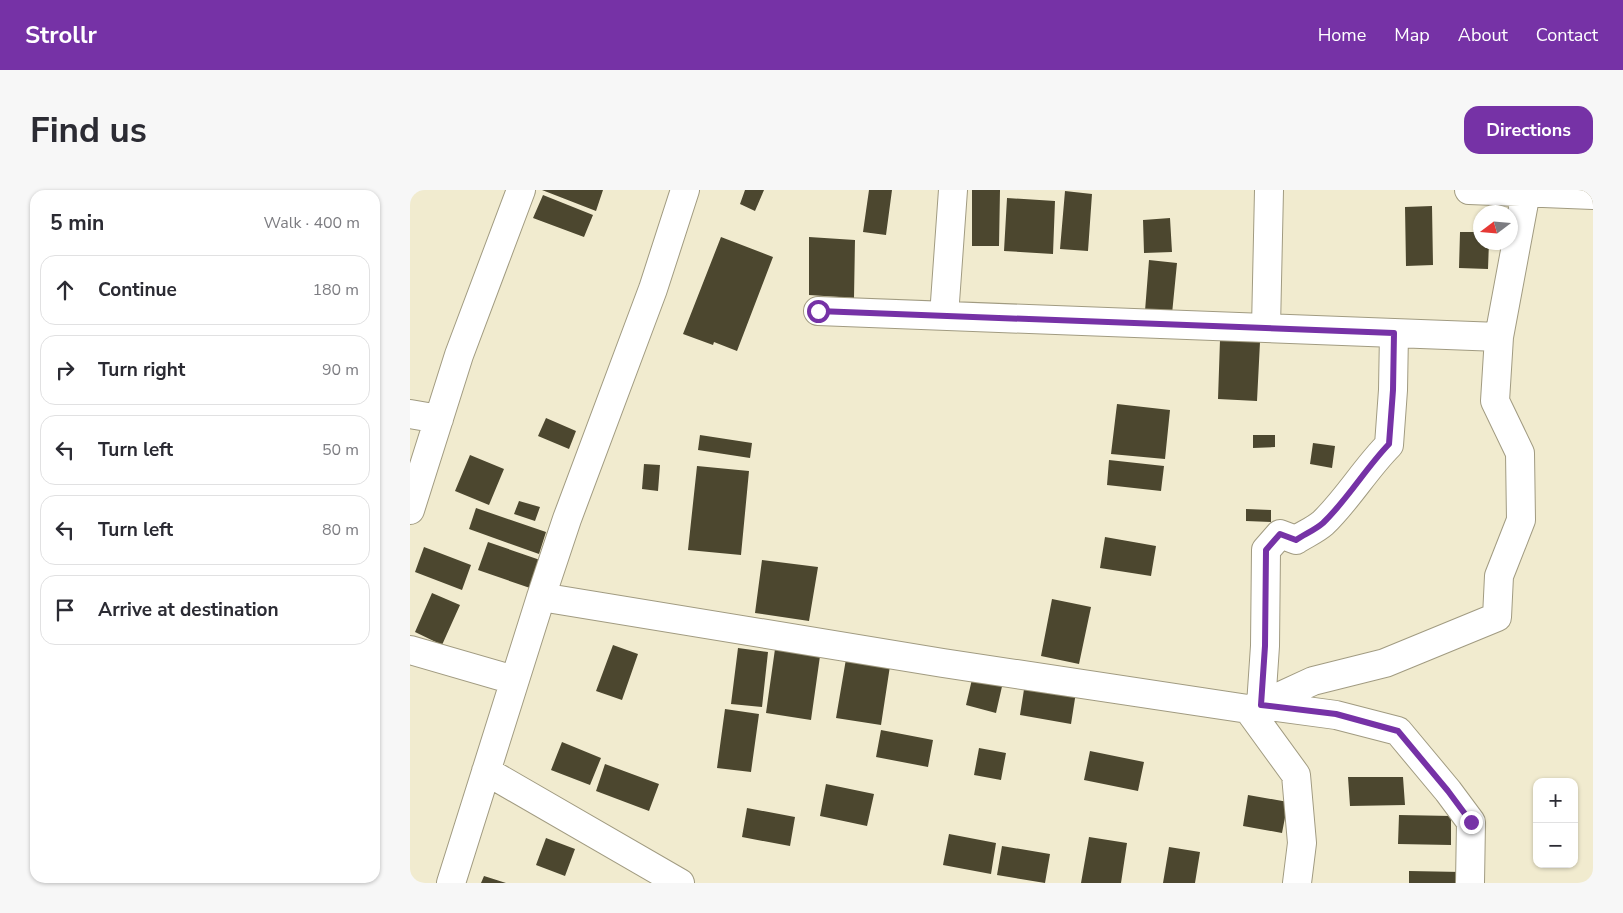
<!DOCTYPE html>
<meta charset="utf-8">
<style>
:root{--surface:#fff;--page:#f7f7f7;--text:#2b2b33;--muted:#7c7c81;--line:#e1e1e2;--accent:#7632a6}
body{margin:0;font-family:"Nunito Sans",sans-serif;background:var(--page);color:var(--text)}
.controls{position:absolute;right:15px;bottom:15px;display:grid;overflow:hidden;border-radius:10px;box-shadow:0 1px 4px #0004}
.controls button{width:45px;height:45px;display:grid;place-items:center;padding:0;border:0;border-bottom:1px solid var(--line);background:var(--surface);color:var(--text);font:25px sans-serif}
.compass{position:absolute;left:1063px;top:15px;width:45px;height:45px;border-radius:50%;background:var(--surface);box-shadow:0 1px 4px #0004;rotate:254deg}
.stop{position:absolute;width:15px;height:15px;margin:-11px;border:4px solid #7632a6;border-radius:50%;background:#fff}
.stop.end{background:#7632a6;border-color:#fff;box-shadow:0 1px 5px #0008}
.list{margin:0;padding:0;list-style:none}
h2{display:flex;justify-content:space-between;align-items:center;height:65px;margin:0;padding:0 20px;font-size:21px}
h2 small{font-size:16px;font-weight:400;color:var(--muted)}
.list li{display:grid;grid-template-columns:32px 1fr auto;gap:15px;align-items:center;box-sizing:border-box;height:70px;margin:0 10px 10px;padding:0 10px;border:1px solid var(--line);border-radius:15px}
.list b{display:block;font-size:19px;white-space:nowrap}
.list em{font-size:16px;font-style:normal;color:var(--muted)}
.icon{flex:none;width:28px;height:28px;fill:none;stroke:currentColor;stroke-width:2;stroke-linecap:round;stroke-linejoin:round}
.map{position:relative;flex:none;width:1183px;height:693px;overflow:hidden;border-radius:15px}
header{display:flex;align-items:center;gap:30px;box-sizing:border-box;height:70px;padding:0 25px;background:var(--accent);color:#fff}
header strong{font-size:24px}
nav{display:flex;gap:28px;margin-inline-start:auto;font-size:18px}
.intro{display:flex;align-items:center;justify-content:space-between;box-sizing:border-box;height:120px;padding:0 30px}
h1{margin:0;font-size:35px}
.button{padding:12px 22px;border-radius:15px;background:var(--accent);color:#fff;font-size:18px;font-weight:700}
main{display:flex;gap:30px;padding:0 30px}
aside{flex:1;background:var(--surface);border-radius:15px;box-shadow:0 1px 4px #0004}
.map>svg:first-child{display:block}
.building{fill:#4c472f}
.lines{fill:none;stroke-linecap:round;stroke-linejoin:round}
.minor-casing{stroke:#a19b81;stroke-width:30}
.minor{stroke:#fff;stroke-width:28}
.route{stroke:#7632a6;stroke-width:6}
</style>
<header>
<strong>Strollr</strong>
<nav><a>Home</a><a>Map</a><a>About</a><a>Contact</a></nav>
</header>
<div class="intro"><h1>Find us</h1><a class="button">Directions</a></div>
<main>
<aside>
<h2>5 min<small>Walk · 400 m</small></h2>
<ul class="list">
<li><svg class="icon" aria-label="ahead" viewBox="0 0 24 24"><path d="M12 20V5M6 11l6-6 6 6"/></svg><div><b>Continue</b></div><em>180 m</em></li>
<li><svg class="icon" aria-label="right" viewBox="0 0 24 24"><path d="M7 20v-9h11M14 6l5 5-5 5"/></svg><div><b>Turn right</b></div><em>90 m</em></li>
<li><svg class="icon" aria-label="left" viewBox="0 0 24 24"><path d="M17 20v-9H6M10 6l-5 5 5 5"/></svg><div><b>Turn left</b></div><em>50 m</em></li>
<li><svg class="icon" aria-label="left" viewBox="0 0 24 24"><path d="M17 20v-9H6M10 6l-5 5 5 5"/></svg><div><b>Turn left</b></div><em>80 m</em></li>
<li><svg class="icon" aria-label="arrive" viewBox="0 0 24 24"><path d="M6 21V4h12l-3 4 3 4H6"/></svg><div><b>Arrive at destination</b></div></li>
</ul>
</aside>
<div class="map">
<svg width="1183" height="693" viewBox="0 0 1183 693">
<rect width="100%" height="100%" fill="#f1ebcf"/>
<path class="building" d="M132 0H193L186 21Z
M335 0H354L345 21 330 14Z
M459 0H482L476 45 453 42Z
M562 0H590L589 56H562Z
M655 1 682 4 678 61 650 59Z
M133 5 183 25 174 47 123 28Z
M597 8 645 11 643 64 594 61Z
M1022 16 1023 75 996 76 995 17Z
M760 28 762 62 734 63 733 30Z
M1050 42H1070V52H1079L1078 79 1049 78Z
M311 47 363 67 327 161 304 152 303 155 273 144Z
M399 47 445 50 444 108 399 105Z
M739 70 767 73 762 124 735 121Z
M810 150 850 152 847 211 808 209Z
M707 214 760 220 755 269 701 264Z
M136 228 166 241 159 259 128 246Z
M290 245 342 253 340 268 288 260Z
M843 245H865V257L843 258Z
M903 253 925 256 922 278 900 274Z
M60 265 94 279 79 315 45 301Z
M699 270 754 276 751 301 697 295Z
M234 274 250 275 248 301 232 299Z
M287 276 339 281 331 365 278 360Z
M109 311 130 317 125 331 104 324Z
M66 318 136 342 129 364 59 339Z
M836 319 861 320V332L836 331Z
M695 347 746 356 741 386 690 378Z
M78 352 130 370 120 398 68 380Z
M14 357 61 375 52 400 5 382Z
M352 370 408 377 399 431 345 423Z
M22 403 50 415 32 455 5 442Z
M642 409 681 417 669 474 631 466Z
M203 455 228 464 212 510 186 501Z
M328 458 358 462 352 517 321 514Z
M365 459 410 466 401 530 356 523Z
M436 469 480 476 471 535 426 528Z
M563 485 593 492 586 523 556 515Z
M615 493 666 502 661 534 610 525Z
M315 519 349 524 341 582 307 578Z
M471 540 523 550 518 577 466 567Z
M152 552 191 568 180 595 141 580Z
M569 558 596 563 591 590 564 585Z
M680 561 734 572 728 601 674 590Z
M195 574 249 594 239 621 186 601Z
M938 587H993L995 615 940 616Z
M416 594 464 604 457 636 410 626Z
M838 605 878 612 872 643 833 636Z
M337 618 385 627 380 656 332 647Z
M989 625 1041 626V655L988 654Z
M539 644 586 653 581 684 533 675Z
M679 647 717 653 711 693H671Z
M136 648 165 659 155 686 126 675Z
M592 656 640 664 635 693 587 685Z
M759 657 790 662 785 693H753Z
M999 681 1052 682V693H999Z
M74 686 96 693H71Z"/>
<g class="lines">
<g class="minor-casing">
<path id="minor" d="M1059 0 1183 5
M408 121 1089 147
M534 126 543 0
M856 138 859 0
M984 143 983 200 979 255C955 279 938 309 913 333 905 340 895 344 886 350L870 344 856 360 855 456 851 515 926 525 988 541 1038 601 1061 632 1060 693
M0 224 29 229
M0 320 49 165 111 0
M131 407 533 473 838 519 851 515 903 491 975 473 1087 427 1089 386 1111 330 1110 263 1085 211 1089 147 1116 2
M0 460 104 490
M838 519 886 585 892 653 887 693
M76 581 270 693
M41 693 131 407 157 329 243 99 275 0"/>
</g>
<use href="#minor" class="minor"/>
</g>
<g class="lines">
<path class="route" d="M408 121 984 143 983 200 979 254C955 279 938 309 913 333 905 340 895 344 886 350L870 344 856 360 855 456 851 515 926 524 988 541 1038 601 1061 632"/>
</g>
</svg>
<div class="controls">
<button>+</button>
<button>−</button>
</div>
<svg class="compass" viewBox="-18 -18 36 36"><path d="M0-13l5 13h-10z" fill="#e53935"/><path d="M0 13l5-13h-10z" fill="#7c7c81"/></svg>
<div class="stop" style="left:408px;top:121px"></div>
<div class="stop end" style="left:1061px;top:632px"></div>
</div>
</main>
